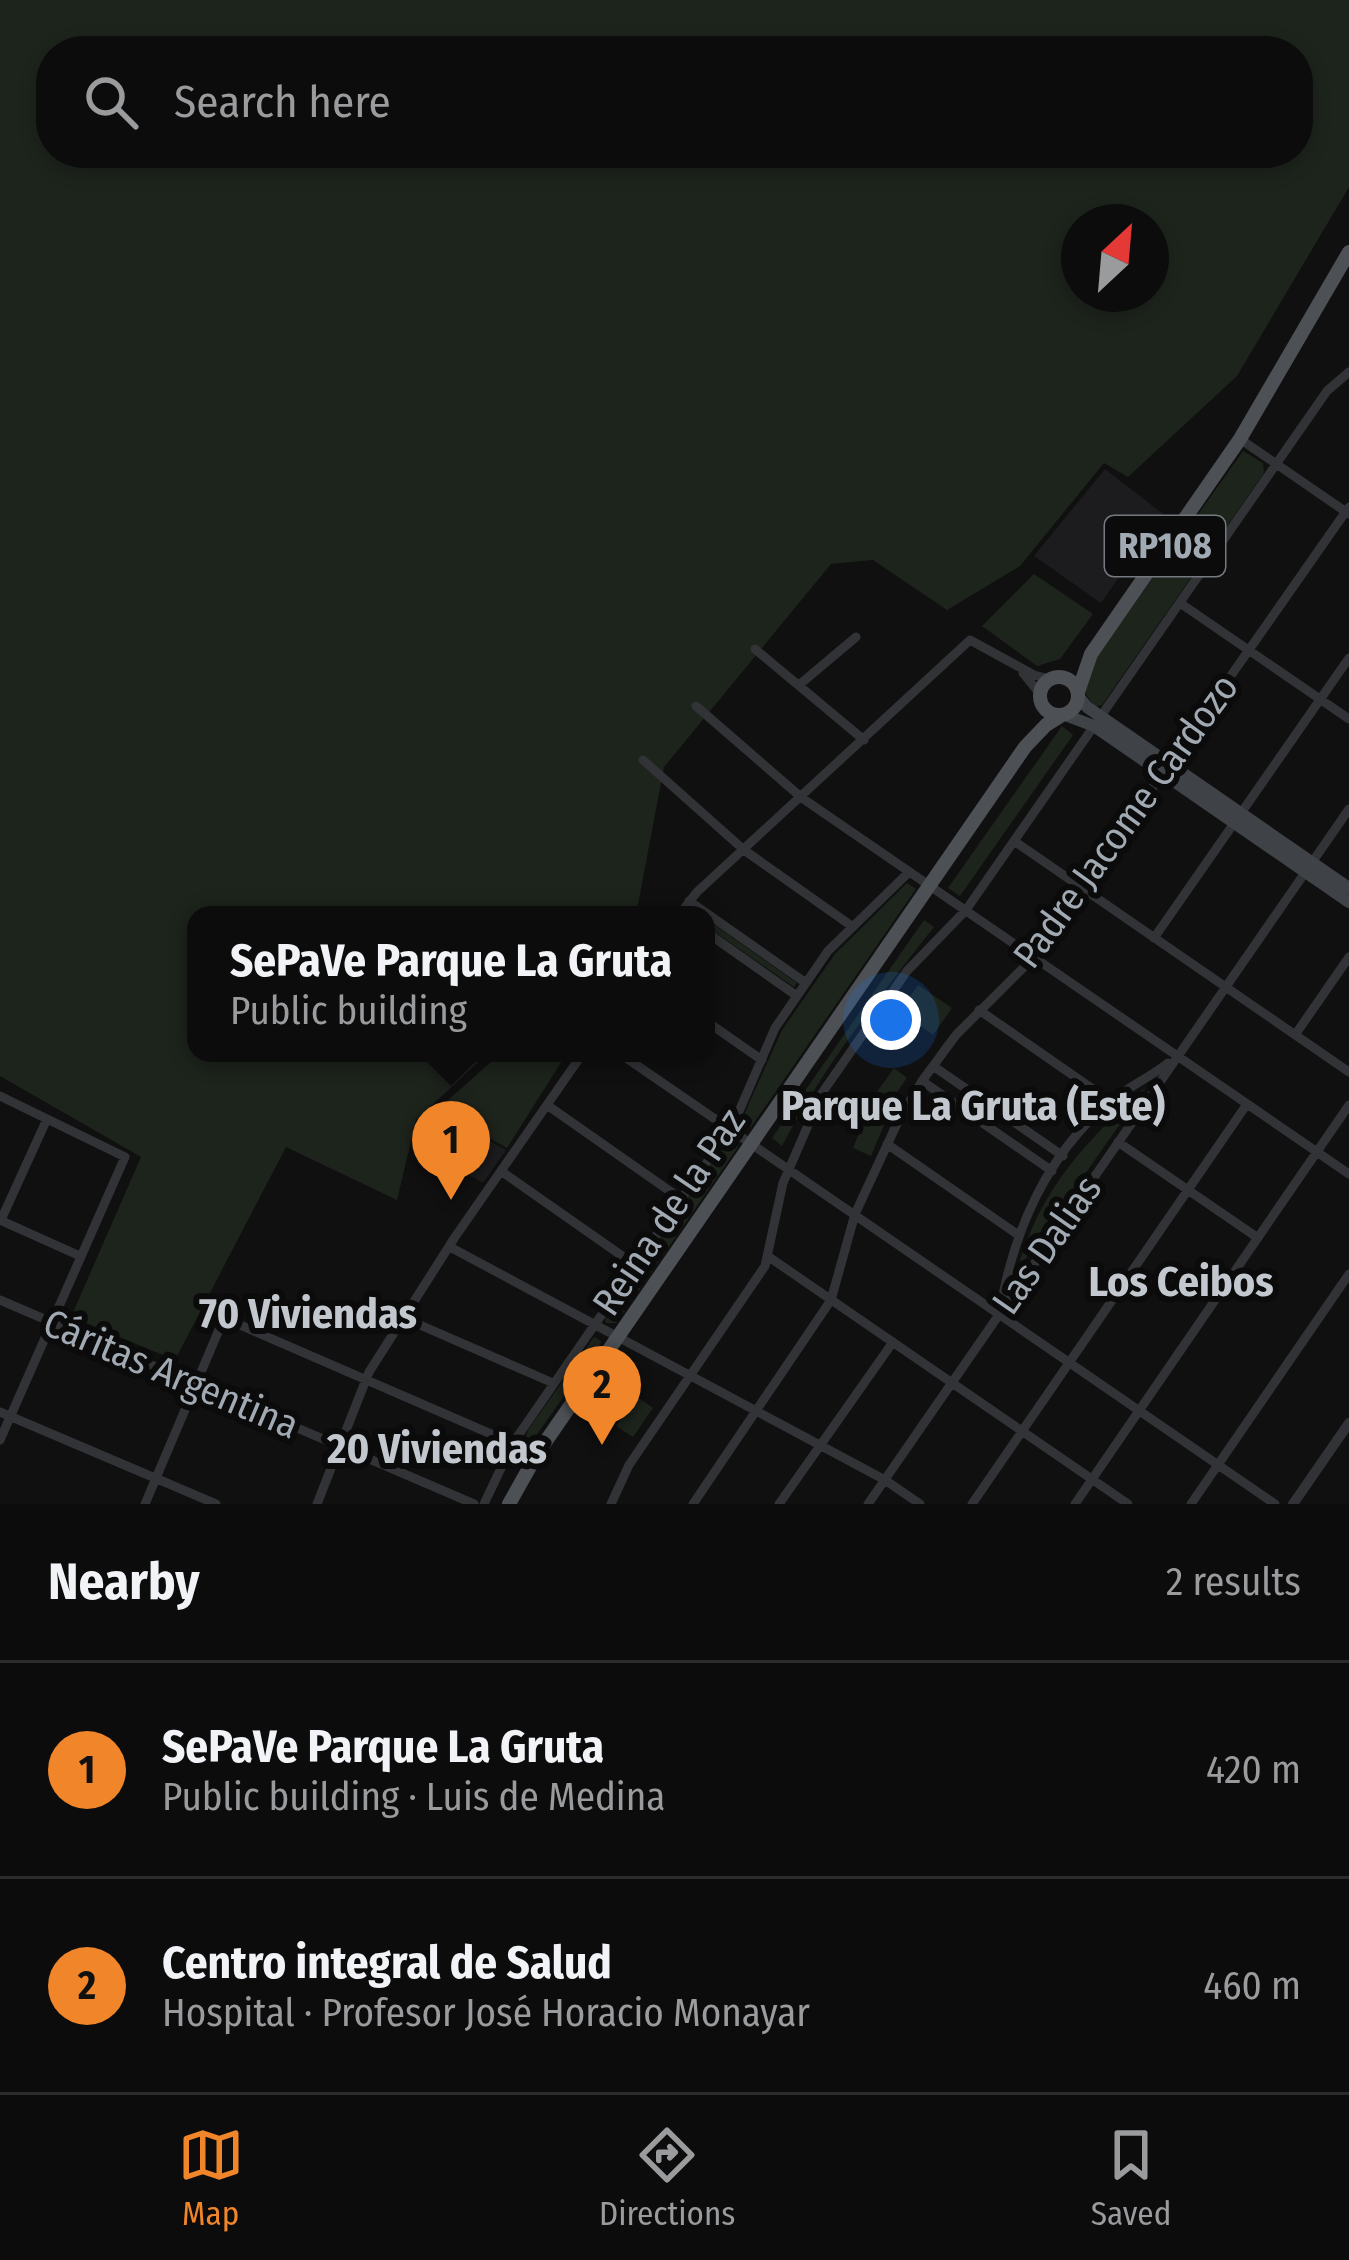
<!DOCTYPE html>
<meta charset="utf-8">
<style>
:root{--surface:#0c0c0d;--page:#1a1a1b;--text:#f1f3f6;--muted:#9a9b9d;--line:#2c2c2e;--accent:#f08529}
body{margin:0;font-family:"Fira Sans Condensed",sans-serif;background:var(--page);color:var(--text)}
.compass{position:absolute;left:1061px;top:204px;width:108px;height:108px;border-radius:50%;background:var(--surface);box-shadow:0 6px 18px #0003;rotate:26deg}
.you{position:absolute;left:891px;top:1020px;width:42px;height:42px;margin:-30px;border:9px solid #fff;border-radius:50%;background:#1a73e8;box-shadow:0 0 0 18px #1a73e833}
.badge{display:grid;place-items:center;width:78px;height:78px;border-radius:50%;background:var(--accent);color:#111;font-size:39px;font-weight:700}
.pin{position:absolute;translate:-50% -99px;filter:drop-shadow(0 3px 6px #0008)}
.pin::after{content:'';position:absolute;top:63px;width:42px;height:36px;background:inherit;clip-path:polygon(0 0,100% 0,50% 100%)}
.popup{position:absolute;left:187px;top:906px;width:528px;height:156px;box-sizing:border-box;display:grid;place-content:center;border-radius:24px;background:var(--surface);filter:drop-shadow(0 3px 9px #0005);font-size:39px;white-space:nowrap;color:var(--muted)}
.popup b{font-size:45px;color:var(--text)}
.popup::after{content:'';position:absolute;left:50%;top:100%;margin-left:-24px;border:24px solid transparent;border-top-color:var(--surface)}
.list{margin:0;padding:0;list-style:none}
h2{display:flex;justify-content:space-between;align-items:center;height:156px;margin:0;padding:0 48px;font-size:51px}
h2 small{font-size:39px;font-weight:400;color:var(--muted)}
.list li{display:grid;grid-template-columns:78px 1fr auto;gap:36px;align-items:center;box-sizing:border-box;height:216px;padding:0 48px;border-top:3px solid var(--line)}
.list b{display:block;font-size:45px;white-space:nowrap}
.list p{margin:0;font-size:39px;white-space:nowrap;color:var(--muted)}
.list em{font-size:39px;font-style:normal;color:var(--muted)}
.icon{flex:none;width:66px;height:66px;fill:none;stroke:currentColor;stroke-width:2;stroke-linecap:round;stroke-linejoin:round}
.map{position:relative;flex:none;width:1349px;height:1504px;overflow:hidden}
.search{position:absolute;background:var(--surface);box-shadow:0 6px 18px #0003;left:36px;right:36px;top:36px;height:132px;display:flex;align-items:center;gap:30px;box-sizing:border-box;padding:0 42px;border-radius:48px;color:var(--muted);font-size:45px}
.sheet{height:588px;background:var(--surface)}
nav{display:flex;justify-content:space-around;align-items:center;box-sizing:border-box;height:168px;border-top:3px solid var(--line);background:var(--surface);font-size:33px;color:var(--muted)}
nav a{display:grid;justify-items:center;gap:6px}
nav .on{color:var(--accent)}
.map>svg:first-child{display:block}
.built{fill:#1c1c1e}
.green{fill:#1d241c;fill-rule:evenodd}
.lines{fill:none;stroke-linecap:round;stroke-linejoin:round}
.minor{stroke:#313336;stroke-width:9}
.tertiary{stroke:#313336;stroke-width:10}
.secondary{stroke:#3f4246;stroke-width:12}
.primary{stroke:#4d5155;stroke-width:14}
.labels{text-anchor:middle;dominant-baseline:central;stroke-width:12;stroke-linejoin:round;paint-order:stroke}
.shield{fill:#0b0b0c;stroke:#747a80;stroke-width:3}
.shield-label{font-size:36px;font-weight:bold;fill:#a1aab2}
.street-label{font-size:39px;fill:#a1aab2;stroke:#0b0b0c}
.neighbourhood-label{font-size:42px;font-weight:bold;fill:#c2c8ce;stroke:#0b0b0c}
</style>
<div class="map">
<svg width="1349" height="1504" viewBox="0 0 1349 1504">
<rect width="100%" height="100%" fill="#101011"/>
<path class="built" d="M1105 469 1163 514 1101 603 1034 556Z
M448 1118 506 1150 483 1183 426 1151Z"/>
<path class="green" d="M0 0H1349V187L1237 376 1128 477 1104 463 1020 566 947 610 873 560 831 564 664 767 636 915H196V1053H488L416 1120 397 1200 286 1147 175 1360 71 1317 141 1157 0 1076ZM51 51H1298V153H51ZM1079 222H1151V294H1079Z
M1243 451 1263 463 1264 473 1102 705 1095 707 1085 693 1089 668Z
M1034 574 1093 614 1060 659 1037 666 982 626Z
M1062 726 1073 735 960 896 948 888Z
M907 883 916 889 751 1127 742 1119 782 1030 835 954Z
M706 919 797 983 794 987 706 926Z
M924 920 934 927C879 997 823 1067 782 1146L772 1138Z
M918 985 952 1008 933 1035 900 1011Z
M501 1053H567L507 1148 438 1109Z
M894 1068 907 1078 887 1106 874 1096Z
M1146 1087 1017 1271C1039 1190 1085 1142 1146 1087Z
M865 1118 884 1125 871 1156 853 1148Z
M728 1140 738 1147 616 1323H606L605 1318Z
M594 1337 601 1341 600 1346 530 1444 525 1440 528 1430Z
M636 1396 653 1408 633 1437 616 1426Z"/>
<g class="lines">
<path class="minor" d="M1240 439 1349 514
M1180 603 1349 719
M755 649 864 740
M1023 673 1040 694
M799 685 856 637
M696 706 802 798 1349 1174
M643 760 744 850 853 927
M1014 841 1349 1072
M689 901 806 983
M679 915 697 892 970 640 1034 675 1050 679
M706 932 797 996
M1154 938 1349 658
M979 1010 1110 1101
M706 1021 762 1060
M1295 1035 1349 957
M619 1053 1275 1504
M933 1066 1063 1156
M922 1081 1052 1171
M0 1096 125 1157 0 1440
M547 1105 681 1199
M1118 1142 1258 1238
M887 1144 1017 1234
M501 1171 635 1265
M0 1220 80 1256
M1 1220 47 1119
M450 1247 885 1480 920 1504
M769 1257 1128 1504
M0 1300 474 1504
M1001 1306C1014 1230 1047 1156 1107 1104 1126 1088 1149 1078 1168 1063
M404 1318 553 1383
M0 1412 216 1504
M145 1504 224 1318 537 1454
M317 1504 369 1372 455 1237 583 1053
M484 1504 513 1443 734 1123 775 1028 828 951 908 873
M611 1504 629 1465 765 1266 783 1183 822 1093 907 971 966 910 1327 391 1349 372
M693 1504 831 1300 855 1214 901 1115 922 1081 956 1035 1034 957 1349 507
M779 1504 893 1342
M868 1504 1349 809
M972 1504 1247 1104
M1075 1504 1349 1105
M1191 1504 1349 1274"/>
<path class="tertiary" d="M1293 1504 1349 1423"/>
<path class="secondary" d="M1078 696 1087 707 1349 888
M1065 715 1094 726 1349 902"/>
<path class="primary" d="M1040 696a19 19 0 1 1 38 0a19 19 0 1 1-38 0Z
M1078 692 1091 654 1240 439 1349 252
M509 1504 537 1454 1025 747 1046 725 1062 715"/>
</g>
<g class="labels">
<rect class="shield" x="1105" y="516" width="120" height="60" rx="9"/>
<g class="shield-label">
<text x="1165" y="546">RP108</text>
</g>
<g class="street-label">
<text transform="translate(1126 821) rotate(-54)">Padre Jacome Cardozo</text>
<text transform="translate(669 1212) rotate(-56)">Reina de la Paz</text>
<text transform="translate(1047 1245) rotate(-55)">Las Dalias</text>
<text transform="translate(171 1374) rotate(23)">Cáritas Argentina</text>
</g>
<g class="neighbourhood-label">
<text x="973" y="1106">Parque La Gruta (Este)</text>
<text x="1181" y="1282">Los Ceibos</text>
<text x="308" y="1314">70 Viviendas</text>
<text x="437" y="1449">20 Viviendas</text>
</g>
</g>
</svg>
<svg class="compass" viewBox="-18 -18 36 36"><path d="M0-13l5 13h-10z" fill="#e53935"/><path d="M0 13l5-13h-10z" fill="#9a9b9d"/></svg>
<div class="you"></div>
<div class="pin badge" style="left:451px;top:1200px">1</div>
<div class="popup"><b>SePaVe Parque La Gruta</b>Public building</div>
<div class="pin badge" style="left:602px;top:1445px">2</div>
<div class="search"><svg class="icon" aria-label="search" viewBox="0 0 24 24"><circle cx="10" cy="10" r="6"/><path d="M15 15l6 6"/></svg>Search here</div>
</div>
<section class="sheet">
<h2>Nearby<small>2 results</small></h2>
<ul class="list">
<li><span class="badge">1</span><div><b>SePaVe Parque La Gruta</b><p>Public building · Luis de Medina</p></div><em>420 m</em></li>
<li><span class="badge">2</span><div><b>Centro integral de Salud</b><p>Hospital · Profesor José Horacio Monayar</p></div><em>460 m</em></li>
</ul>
</section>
<nav>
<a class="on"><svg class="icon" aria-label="map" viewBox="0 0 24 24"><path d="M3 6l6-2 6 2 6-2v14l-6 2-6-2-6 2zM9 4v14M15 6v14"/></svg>Map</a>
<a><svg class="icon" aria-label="directions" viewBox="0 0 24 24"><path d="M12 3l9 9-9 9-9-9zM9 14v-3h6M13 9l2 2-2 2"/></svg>Directions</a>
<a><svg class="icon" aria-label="saved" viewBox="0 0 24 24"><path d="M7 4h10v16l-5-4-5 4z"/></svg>Saved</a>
</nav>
